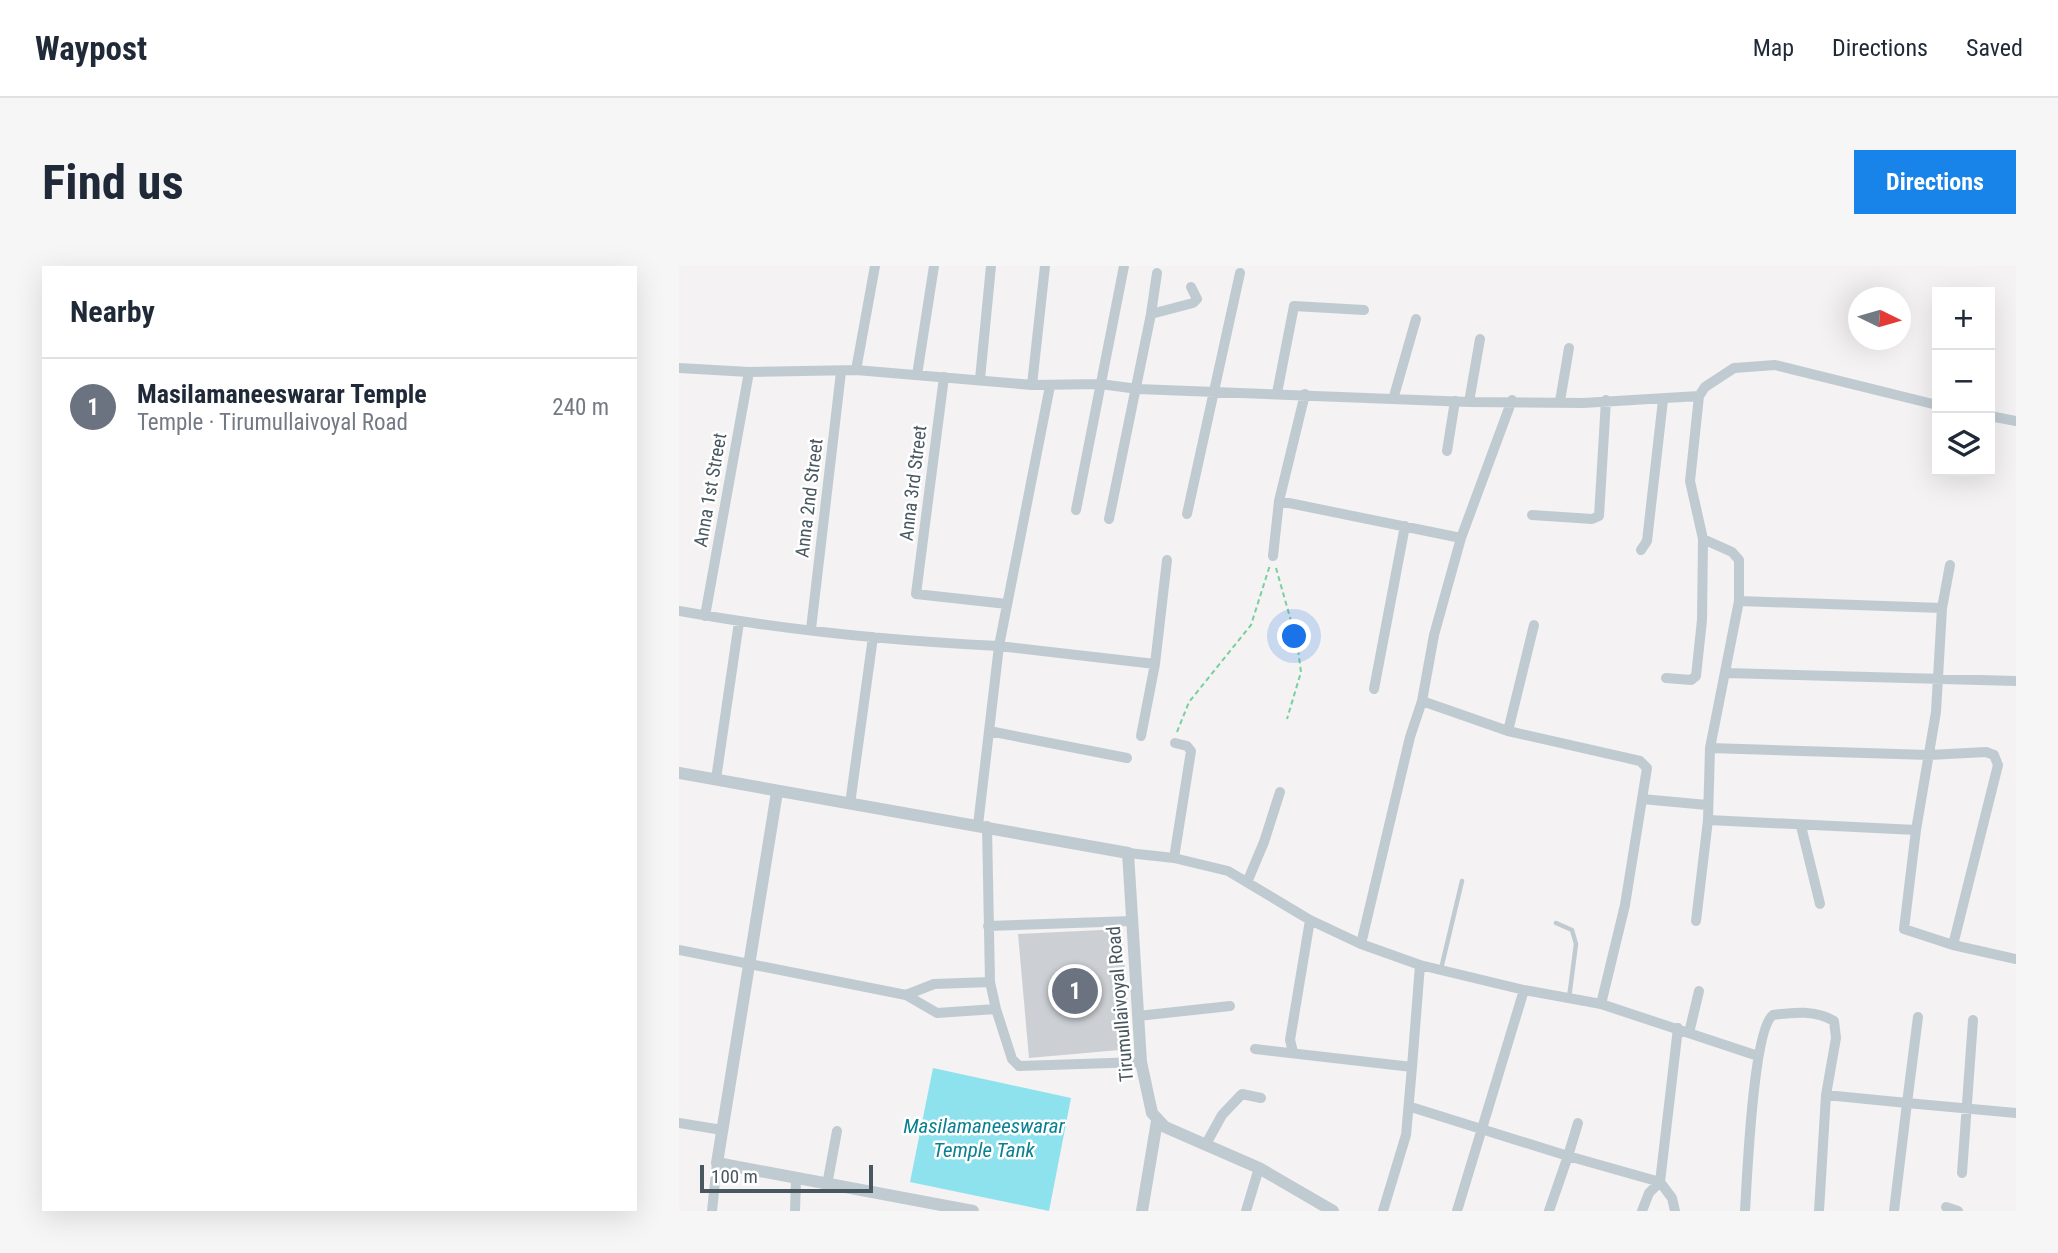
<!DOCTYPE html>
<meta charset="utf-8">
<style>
:root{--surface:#fff;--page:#f6f6f7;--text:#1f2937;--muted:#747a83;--line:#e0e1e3;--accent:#1883e9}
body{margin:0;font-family:"Roboto Condensed",sans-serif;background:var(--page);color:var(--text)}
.controls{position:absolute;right:21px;top:21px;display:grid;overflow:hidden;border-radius:0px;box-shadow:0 7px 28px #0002}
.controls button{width:63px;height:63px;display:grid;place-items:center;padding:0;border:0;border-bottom:2px solid var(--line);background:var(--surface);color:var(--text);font:35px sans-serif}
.compass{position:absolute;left:1169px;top:21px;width:63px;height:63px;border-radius:50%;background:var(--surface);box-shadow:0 7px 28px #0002;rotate:95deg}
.scale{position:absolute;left:21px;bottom:18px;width:173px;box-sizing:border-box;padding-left:7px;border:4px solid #495760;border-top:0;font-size:19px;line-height:24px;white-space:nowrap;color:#495760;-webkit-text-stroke:5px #fff;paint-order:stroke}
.you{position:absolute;left:616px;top:371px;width:24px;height:24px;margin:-18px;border:5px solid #fff;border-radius:50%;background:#1a73e8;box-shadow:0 0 0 10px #1a73e833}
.badge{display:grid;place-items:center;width:46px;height:46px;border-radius:50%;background:var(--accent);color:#fff;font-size:23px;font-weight:700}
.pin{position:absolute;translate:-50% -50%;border:4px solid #fff;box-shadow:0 2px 7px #0006}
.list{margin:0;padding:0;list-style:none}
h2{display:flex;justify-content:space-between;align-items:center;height:91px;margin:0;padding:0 28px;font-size:30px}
h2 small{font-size:23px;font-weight:400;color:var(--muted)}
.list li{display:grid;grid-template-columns:46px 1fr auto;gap:21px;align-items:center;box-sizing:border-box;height:98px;padding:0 28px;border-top:2px solid var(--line)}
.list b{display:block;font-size:26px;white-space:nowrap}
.list p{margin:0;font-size:23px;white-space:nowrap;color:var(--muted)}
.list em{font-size:23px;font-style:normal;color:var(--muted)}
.icon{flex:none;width:38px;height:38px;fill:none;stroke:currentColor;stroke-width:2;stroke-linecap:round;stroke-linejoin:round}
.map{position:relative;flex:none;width:1337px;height:945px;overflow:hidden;border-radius:0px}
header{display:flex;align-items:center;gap:42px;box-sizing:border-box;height:98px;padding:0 35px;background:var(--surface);border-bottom:2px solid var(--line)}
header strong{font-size:33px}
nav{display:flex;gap:38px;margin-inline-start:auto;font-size:24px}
.intro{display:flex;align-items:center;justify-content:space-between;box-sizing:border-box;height:168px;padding:0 42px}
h1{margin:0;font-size:49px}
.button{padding:18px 32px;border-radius:0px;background:var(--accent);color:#fff;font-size:24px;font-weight:700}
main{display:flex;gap:42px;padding:0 42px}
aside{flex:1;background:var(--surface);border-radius:0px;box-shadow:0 7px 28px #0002}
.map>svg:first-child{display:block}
.water{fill:#8ee2ee}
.building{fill:#ccd0d4}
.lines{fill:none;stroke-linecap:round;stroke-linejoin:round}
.path{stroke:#78d09e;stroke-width:2;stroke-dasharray:5 3.5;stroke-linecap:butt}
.service{stroke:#c0cbd1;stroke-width:4.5}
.minor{stroke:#c0cbd1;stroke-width:10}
.tertiary{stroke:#c0cbd1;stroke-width:12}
.labels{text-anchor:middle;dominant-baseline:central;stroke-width:5;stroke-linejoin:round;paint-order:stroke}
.street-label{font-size:19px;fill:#495760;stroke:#fff}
.water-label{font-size:21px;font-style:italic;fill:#0b8093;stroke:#fff}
</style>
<header>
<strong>Waypost</strong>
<nav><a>Map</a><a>Directions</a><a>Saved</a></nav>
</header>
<div class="intro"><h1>Find us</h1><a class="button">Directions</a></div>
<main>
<aside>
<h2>Nearby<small></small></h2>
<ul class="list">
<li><span class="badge" style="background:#6b7280">1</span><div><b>Masilamaneeswarar Temple</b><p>Temple · Tirumullaivoyal Road</p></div><em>240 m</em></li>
</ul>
</aside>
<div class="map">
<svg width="1337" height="945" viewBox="0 0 1337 945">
<rect width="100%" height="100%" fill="#f4f2f2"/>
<path class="water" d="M254 802 392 832 370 945 231 916Z"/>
<path class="building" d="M443 663 452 783 350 792 339 668Z"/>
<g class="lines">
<path class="path" d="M597 302 618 376 622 406 608 453
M498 466 510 436 572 359 591 299"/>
<path class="service" d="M877 657 893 664 897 678 890 732
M762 703 783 615"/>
<path class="minor" d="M472 48 478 7
M0 102 70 106 177 104 353 119 421 118 459 123 790 136 904 137 1020 130 1026 121 1055 102 1096 99 1258 139
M177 104 196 0
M238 109 255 0
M265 111 237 328 328 338
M301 113 312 0
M353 119 366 0
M598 127 615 40 685 44
M715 130 737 53
M881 135 890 82
M790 136 801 73
M1311 150 1337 155
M768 185 776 135
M600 235 782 272
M397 244 445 0
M508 248 561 7
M853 249 913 253 920 250 927 134
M430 253 472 48 514 37 518 33 512 21
M1024 273 1053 286 1060 294V335
M962 284 968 275 984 134
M594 290 600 235 626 128
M1060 335 1263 342 1257 446 1237 564 1029 554 1031 482Z
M1263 342 1271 299
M0 345C105 364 213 375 320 380L371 120
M26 350 70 106
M132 363 162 106
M1047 407 1337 415
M987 412 1012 414 1017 410 1023 354 1024 273 1011 215 1020 130
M695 423 726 260
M743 435 829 465
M310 465 448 492
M462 470 476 398 488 294
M1031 482 1250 489 1307 486 1315 489 1319 499 1274 679 1337 693
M37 513 60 356
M963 533 1028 539
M171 538 194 371
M299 559 320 380 476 398
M1122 560 1141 638
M1237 564 1225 663 1274 679
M449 587 495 592 549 605 631 654 611 774 614 786
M495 592 512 485 508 480 496 477
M569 614 585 576 601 526
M631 654 682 678
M1017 655 1029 554
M309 660 453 655
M0 684 227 729 258 747 317 743 311 716 308 560
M741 699 682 678 731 471 743 435 755 369 782 272 833 134
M227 729 255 718 311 716
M922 738 1079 790
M317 743 333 793 340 800 462 796
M459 750 551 740
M1239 751 1228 837 1337 847
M1010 767 1020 725
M576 783 733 801 727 869 704 945
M733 801 741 699 845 724 922 738 946 639 968 502 961 495 829 465 855 359
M1147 829 1228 837 1215 945
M732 841 889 890 870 945
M0 857 43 864
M899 857 889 890 981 916 993 932 996 945
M527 878 543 849 563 828 582 832
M1283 907 1294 754
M148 919 158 865
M1267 941 1279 945
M33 945 38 897
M116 945 117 914
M567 945 580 902
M778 945 845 724
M963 945 970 927 981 916 999 762
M1066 945C1068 913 1074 763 1094 749 1115 746 1137 744 1155 755L1157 772 1147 829 1140 945"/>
<path class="tertiary" d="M0 507 449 587 462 796 473 847 486 861 580 902 654 945
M98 526 38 897 294 945
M463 945 478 855"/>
</g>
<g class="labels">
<g class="street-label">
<text transform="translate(234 217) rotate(-83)">Anna 3rd Street</text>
<text transform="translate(31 224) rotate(-80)">Anna 1st Street</text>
<text transform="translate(130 232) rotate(-83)">Anna 2nd Street</text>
<text transform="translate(441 738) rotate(-95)">Tirumullaivoyal Road</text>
</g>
<g class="water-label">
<text x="305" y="860">Masilamaneeswarar<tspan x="305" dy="24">Temple Tank</tspan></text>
</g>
</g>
</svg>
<div class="controls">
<button>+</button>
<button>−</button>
<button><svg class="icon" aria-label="layers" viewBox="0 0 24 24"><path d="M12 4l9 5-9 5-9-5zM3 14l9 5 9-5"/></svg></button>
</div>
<svg class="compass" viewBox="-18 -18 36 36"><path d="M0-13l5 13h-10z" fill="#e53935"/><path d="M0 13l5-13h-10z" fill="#747a83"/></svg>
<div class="scale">100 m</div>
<div class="you"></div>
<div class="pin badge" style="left:396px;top:725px;background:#6b7280">1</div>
</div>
</main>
